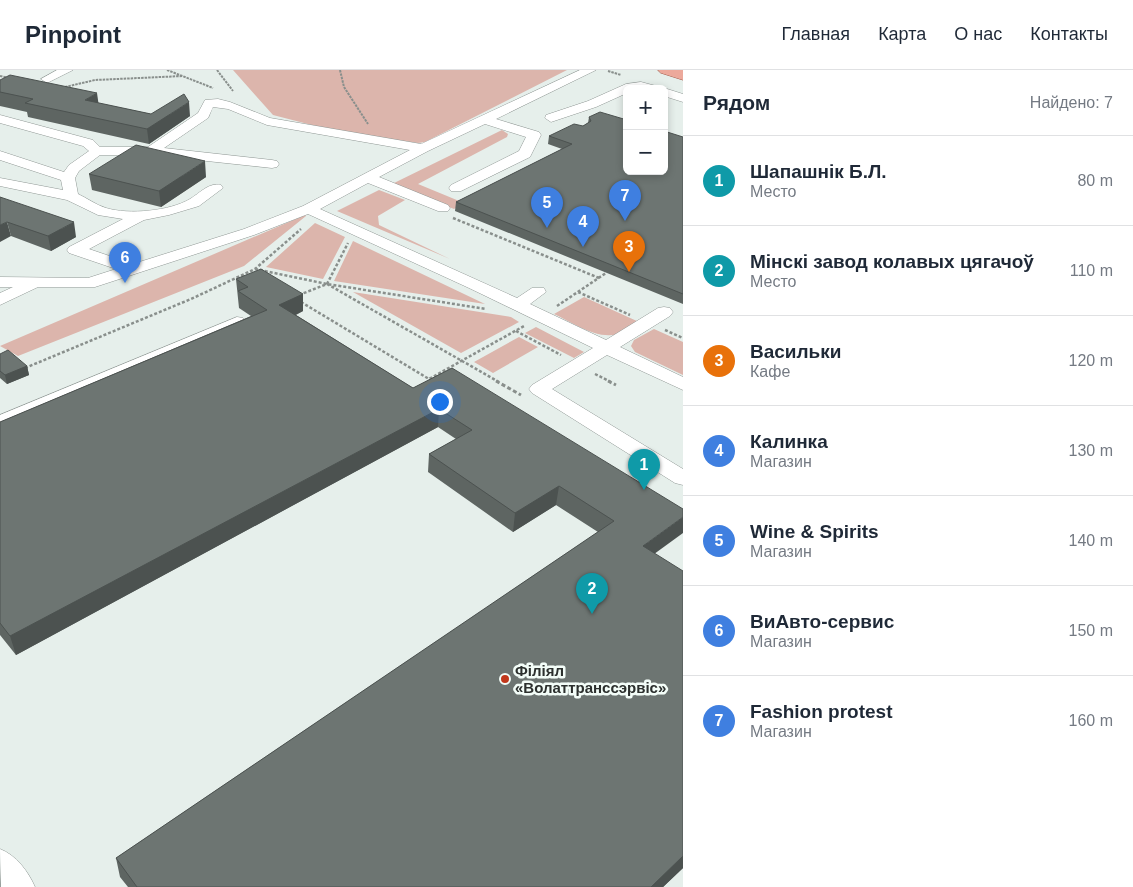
<!DOCTYPE html>
<html lang="ru">
<meta charset="utf-8">
<style>
:root{--surface:#fff;--page:#f6f6f7;--text:#1f2937;--muted:#747a83;--line:#e0e1e3;--accent:#c1371b}
body{margin:0;font-family:Arial,sans-serif;background:var(--page);color:var(--text)}
.controls{position:absolute;right:15px;top:15px;display:grid;overflow:hidden;border-radius:8px;box-shadow:0 2px 8px #0003}
.controls button{width:45px;height:45px;display:grid;place-items:center;padding:0;border:0;border-bottom:1px solid var(--line);background:var(--surface);color:var(--text);font:25px sans-serif}
.you{position:absolute;left:439px;top:331px;width:18px;height:18px;margin:-12px;border:4px solid #fff;border-radius:50%;background:#1a73e8;box-shadow:0 0 0 8px #1a73e833}
.badge{display:grid;place-items:center;width:32px;height:32px;border-radius:50%;background:var(--accent);color:#fff;font-size:16px;font-weight:700}
.pin{position:absolute;translate:-50% -41px;filter:drop-shadow(0 1px 2px #0008)}
.pin::after{content:'';position:absolute;top:26px;width:18px;height:15px;background:inherit;clip-path:polygon(0 0,100% 0,50% 100%)}
.list{margin:0;padding:0;list-style:none}
h2{display:flex;justify-content:space-between;align-items:center;height:65px;margin:0;padding:0 20px;font-size:21px}
h2 small{font-size:16px;font-weight:400;color:var(--muted)}
.list li{display:grid;grid-template-columns:32px 1fr auto;gap:15px;align-items:center;box-sizing:border-box;height:90px;padding:0 20px;border-top:1px solid var(--line)}
.list b{display:block;font-size:19px;white-space:nowrap}
.list p{margin:0;font-size:16px;white-space:nowrap;color:var(--muted)}
.list em{font-size:16px;font-style:normal;color:var(--muted)}
.map{position:relative;flex:none;width:683px;height:817px;overflow:hidden}
header{display:flex;align-items:center;gap:30px;box-sizing:border-box;height:70px;padding:0 25px;background:var(--surface);border-bottom:1px solid var(--line)}
header strong{font-size:24px}
nav{display:flex;gap:28px;margin-inline-start:auto;font-size:18px}
main{display:flex}
aside{flex:1;background:var(--surface)}
.map>svg:first-child{display:block}
.green{fill:#dcb5ac}
.lines{fill:none;stroke-linecap:round;stroke-linejoin:round}
.minor-casing{stroke:#909895;stroke-width:1}
.major-casing{stroke:#a05a4a;stroke-width:1}
.path-far2{stroke:#898f8c;stroke-width:2;stroke-dasharray:2.5 1;stroke-linecap:butt}
.path-far1{stroke:#898f8c;stroke-width:2.5;stroke-dasharray:3 2;stroke-linecap:butt}
.path{stroke:#898f8c;stroke-width:3;stroke-dasharray:4 2.5;stroke-linecap:butt}
.minor{fill:#fff;fill-rule:evenodd}
.major{fill:#eca99b;fill-rule:evenodd}
.wall{fill:#5e6562}
.shaded-wall{fill:#4c5250}
.building{fill:#6d7572;stroke:#4c5250}
.poi-dot{fill:#c1371b;stroke:#f3fdf8;stroke-width:2}
.labels{text-anchor:middle;dominant-baseline:central;stroke-width:5;stroke-linejoin:round;paint-order:stroke}
.near-poi-label{font-size:15px;font-weight:bold;fill:#2c302e;stroke:#f3fdf8;text-anchor:start}
</style>
<header>
<strong>Pinpoint</strong>
<nav><a>Главная</a><a>Карта</a><a>О нас</a><a>Контакты</a></nav>
</header>
<main>
<div class="map">
<svg width="683" height="817" viewBox="0 0 683 817">
<rect width="100%" height="100%" fill="#e6efeb"/>
<path class="green" d="M233 0H567L425 72 418 73 339 62 273 45Z
M502 60 508 64 507 67 418 114 464 133 454 139 392 114Z
M379 120 405 130 378 146 379 155 450 189 337 141Z
M305 145 306 146 244 196 18 286 0 276Z
M315 153 345 167 323 209 266 197Z
M353 171 485 234 334 211Z
M353 222 511 247 519 252 461 283Z
M584 227 639 252C633 256 626 261 618 264 597 270 573 253 554 244Z
M536 257 584 282 574 288 525 263Z
M654 259 683 272V305L635 282 631 276 634 270Z
M519 267 538 277 493 303 474 292Z"/>
<g class="lines">
<g class="minor-casing">
<path id="minor" d="M57 0H73L47 13 41 9Z
M580 0H596L496 49 539 62 541 65 530 87 461 121H451L449 118 451 115 519 81 526 67 485 54 428 81 379 107 448 135 450 138 448 141H438L368 113 320 139 517 228 532 218H544L546 222 530 234 606 270 658 238 664 237 670 238 673 242 670 246 620 277 683 307V320L607 285 552 319 683 399V415L675 413 532 323 529 319 532 315 593 278 469 218 308 144 254 165 95 217H38L0 235V223L13 217H0V207L88 208 116 199 69 183 67 180 69 177 123 149 98 145 67 130 0 116V108L63 120 61 110 0 90V81L64 102 69 95 89 81 83 76 0 53V45L93 70 100 77H148L198 43 205 30 218 29 230 32 270 48 421 74ZM213 37 228 39 267 55 410 80 303 136 244 159 133 194 89 179 144 150 169 145 199 136 223 118 221 115C209 112 200 123 190 129 170 141 129 145 106 138 96 135 87 128 78 124L75 108 79 101 100 85H151L272 98 277 97 279 94 277 91 272 90 164 78 208 48Z
M641 12 656 16 658 19H627V23L596 37 551 52 545 48 546 45 588 31 626 14Z
M664 18 683 24V32L664 26V19H662Z
M237 247 243 248 246 252 243 256 0 358V345Z
M0 779C16 785 28 801 35 817H1Z"/>
</g>
<g class="major-casing">
<path id="major" d="M658 0H683V10L661 3Z"/>
</g>
<path class="path-far2" d="M167 0 213 18
M217 0 233 21
M340 0 344 17 368 54
M608 1 621 5
M0 6 9 8
M65 17 95 10 183 6"/>
<path class="path-far1" d="M453 148 599 208
M255 199 327 214 486 239
M327 214 499 312
M578 222 630 245
M299 225 327 214 348 173
M301 232 429 309 524 256
M557 236 606 203
M665 260 683 268
M516 261 561 285
M25 298 191 229 255 199 301 159
M595 304 611 312"/>
<path class="path" d="M496 311 521 325
M608 311 616 315"/>
<use href="#minor" class="minor"/>
<use href="#major" class="major"/>
</g>
<path class="wall" d="M0 10 98 33 151 44 190 46 149 74 28 47 27 42 0 36Z
M589 47 683 67V234L455 141 456 132 562 79 548 74 549 66 583 56 588 53Z
M89 104 206 107 161 137 92 120Z
M0 127 76 167 51 181 11 166Z
M236 209 303 224V241L296 245 413 318 452 298 655 483 683 798 663 817H128L120 807 116 788 598 462 556 435 513 462 428 402 429 384 456 369 438 357 16 585 0 565V352L251 246 239 238Z
M0 284 27 296 29 305 7 314 0 308Z"/>
<path class="shaded-wall" d="M97 23 99 37 85 30Z
M189 32 190 46 149 74 147 59Z
M205 91 206 107 161 137 159 121Z
M7 152 11 166 0 172V155Z
M74 152 76 167 51 181 48 166Z
M303 224V241L280 252 279 235Z
M27 296 29 305 7 314 5 305Z
M439 339 438 357 16 585 10 566Z
M559 416 556 435 513 462 515 443Z
M683 447V463L639 495 643 476Z
M683 786V798L663 817H651Z"/>
<path class="building" d="M10 5 97 23 85 30 151 44 184 24 189 32 147 59 25 33 33 29 0 22V10Z
M600 42 627 50V101H664V61L683 67V224L456 132 572 74 549 66 574 54 583 56 591 51 589 47Z
M136 75 205 91 159 121 89 104Z
M0 127 74 152 48 166 7 152 0 155Z
M261 199 303 224 279 235 413 318 452 298 683 439V447L643 476 683 501V786L651 817H137L116 788 614 451 559 416 515 443 429 384 472 360 439 339 10 566 0 553V352L267 240 238 221 248 217 236 209Z
M8 280 27 296 5 305 0 301V284Z"/>
<circle class="poi-dot" cx="505" cy="609" r="5"/>
<g class="labels">
<g class="near-poi-label">
<text x="515" y="600">Філіял<tspan x="515" dy="17">«Волаттранссэрвіс»</tspan></text>
</g>
</g>
</svg>
<div class="controls">
<button>+</button>
<button>−</button>
</div>
<div class="you"></div>
<div class="pin badge" style="left:644px;top:420px;background:#0f9aa8">1</div>
<div class="pin badge" style="left:592px;top:544px;background:#0f9aa8">2</div>
<div class="pin badge" style="left:629px;top:202px;background:#e8710a">3</div>
<div class="pin badge" style="left:583px;top:177px;background:#3f7fe0">4</div>
<div class="pin badge" style="left:547px;top:158px;background:#3f7fe0">5</div>
<div class="pin badge" style="left:125px;top:213px;background:#3f7fe0">6</div>
<div class="pin badge" style="left:625px;top:151px;background:#3f7fe0">7</div>
</div>
<aside>
<h2>Рядом<small>Найдено: 7</small></h2>
<ul class="list">
<li><span class="badge" style="background:#0f9aa8">1</span><div><b>Шапашнік Б.Л.</b><p>Место</p></div><em>80 m</em></li>
<li><span class="badge" style="background:#0f9aa8">2</span><div><b>Мінскі завод колавых цягачоў</b><p>Место</p></div><em>110 m</em></li>
<li><span class="badge" style="background:#e8710a">3</span><div><b>Васильки</b><p>Кафе</p></div><em>120 m</em></li>
<li><span class="badge" style="background:#3f7fe0">4</span><div><b>Калинка</b><p>Магазин</p></div><em>130 m</em></li>
<li><span class="badge" style="background:#3f7fe0">5</span><div><b>Wine &amp; Spirits</b><p>Магазин</p></div><em>140 m</em></li>
<li><span class="badge" style="background:#3f7fe0">6</span><div><b>ВиАвто-сервис</b><p>Магазин</p></div><em>150 m</em></li>
<li><span class="badge" style="background:#3f7fe0">7</span><div><b>Fashion protest</b><p>Магазин</p></div><em>160 m</em></li>
</ul>
</aside>
</main>
